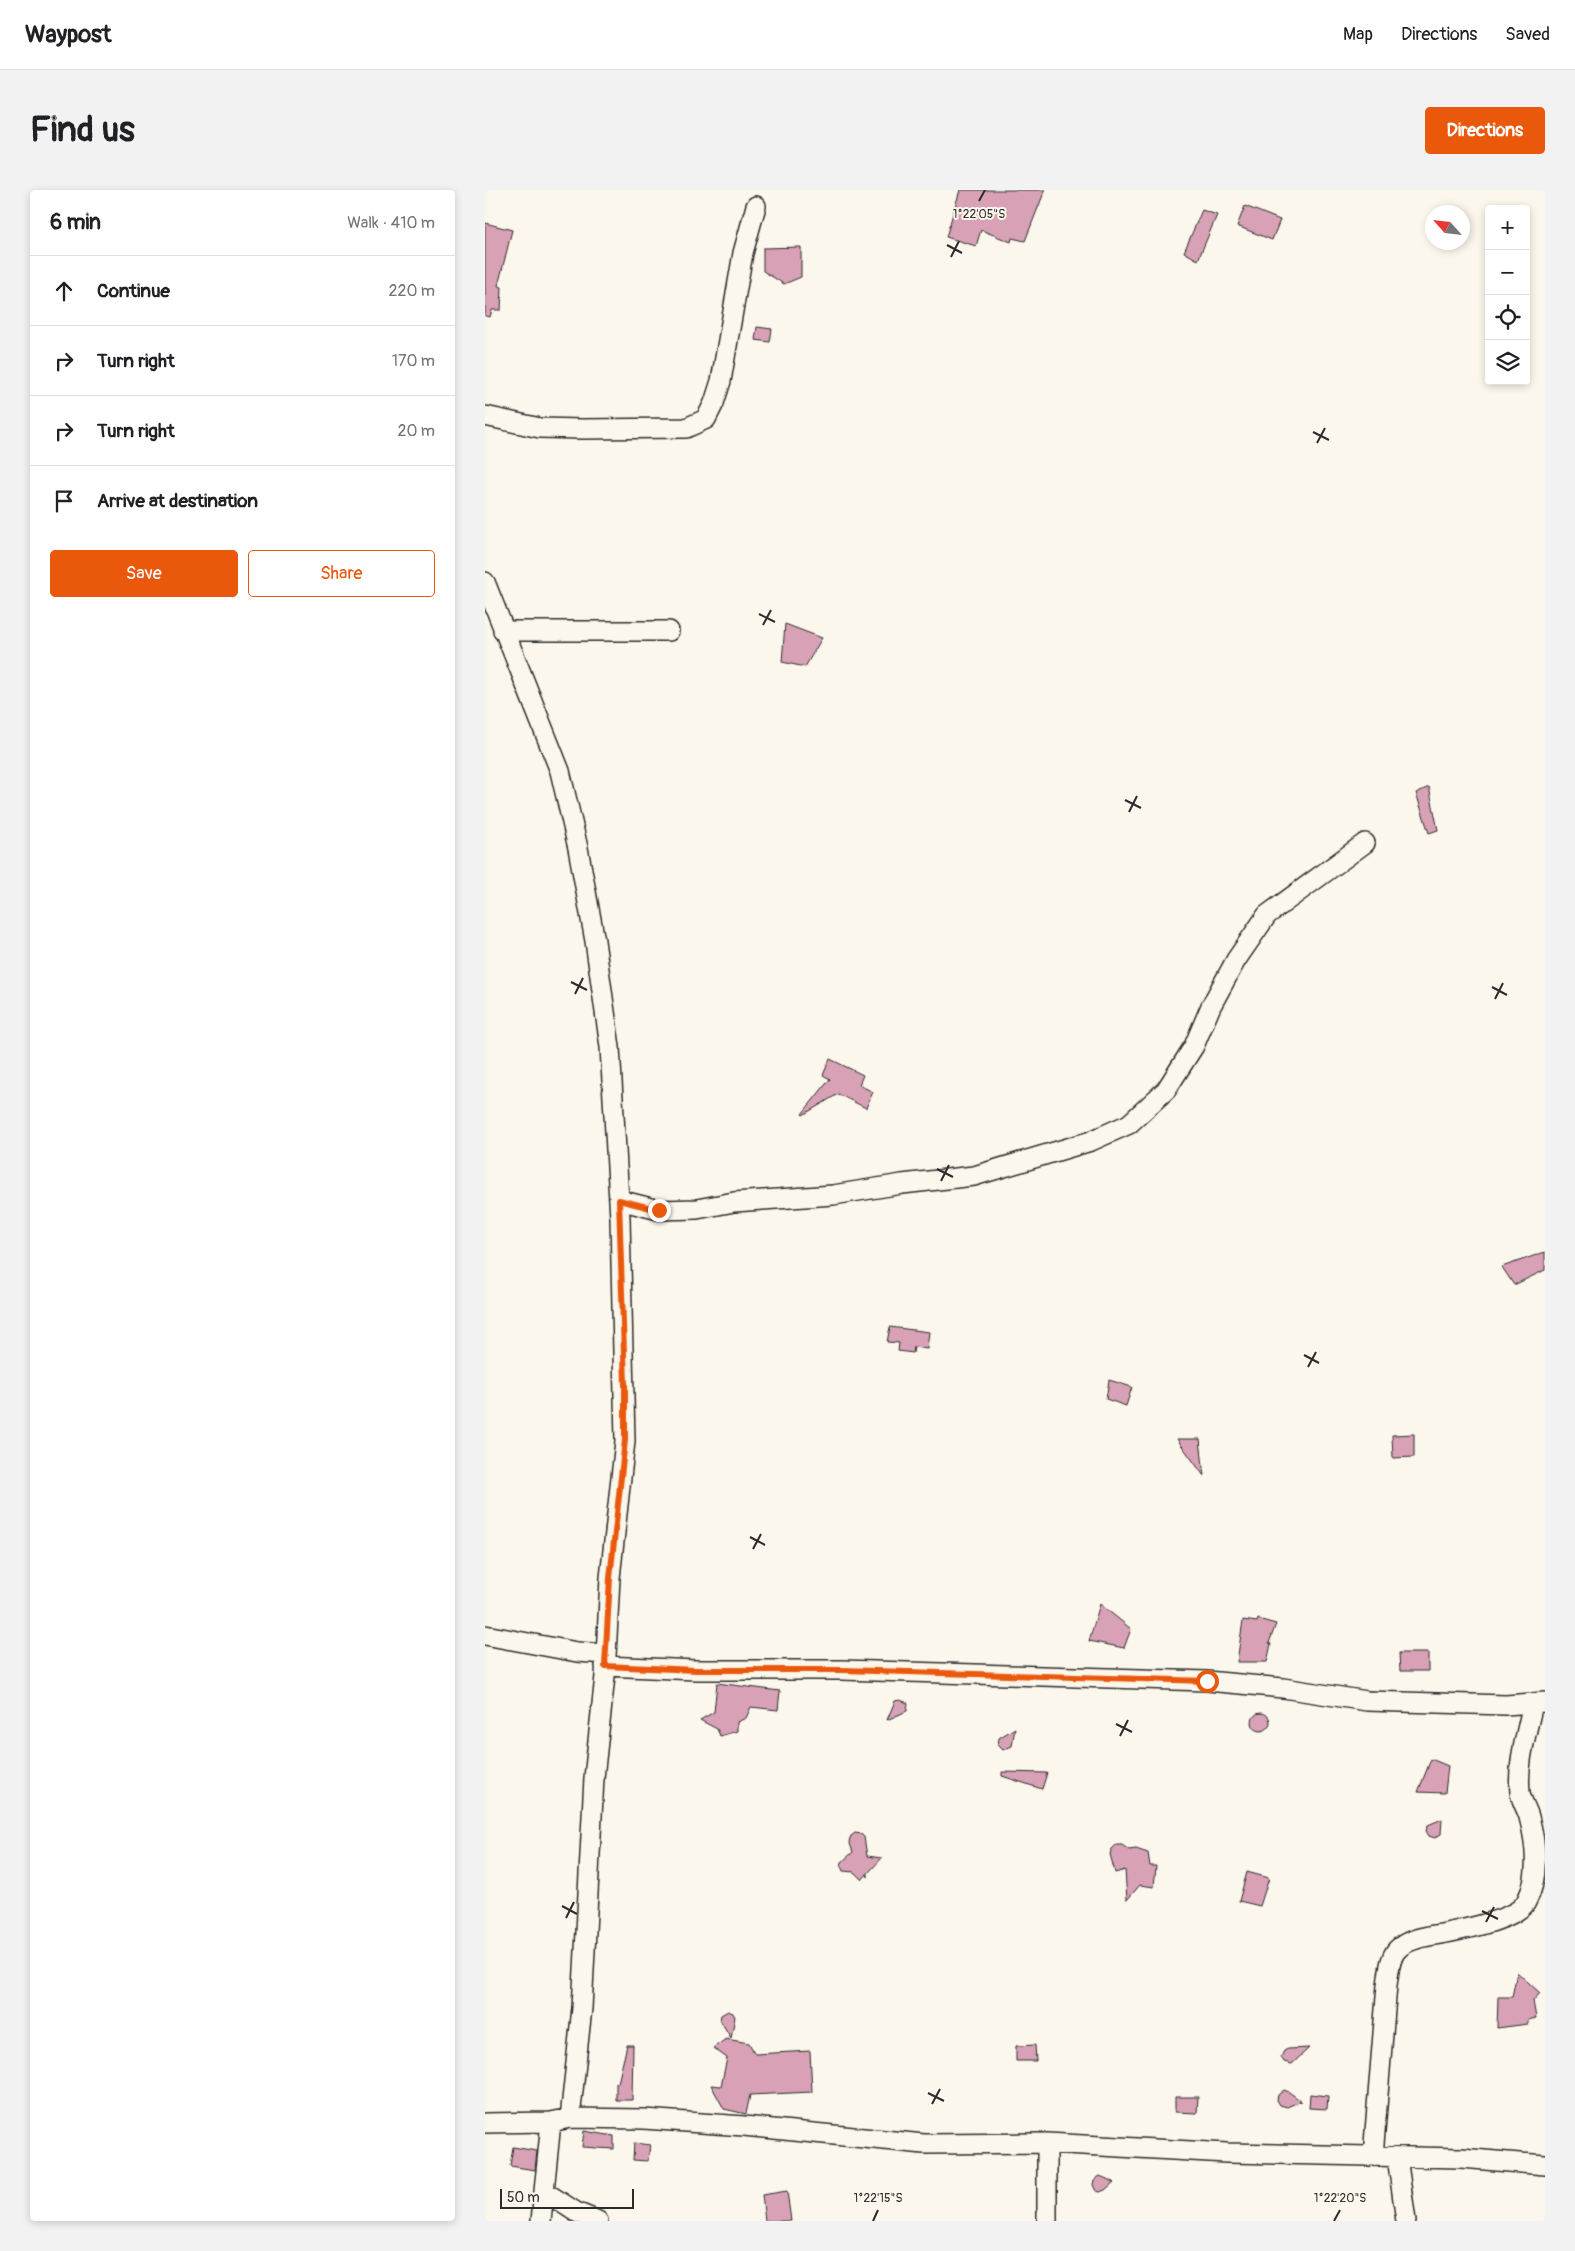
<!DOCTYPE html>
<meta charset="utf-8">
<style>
:root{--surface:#fff;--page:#f2f2f2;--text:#202124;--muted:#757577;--line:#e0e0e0;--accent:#ea580c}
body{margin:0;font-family:Pangolin,sans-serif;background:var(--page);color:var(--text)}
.controls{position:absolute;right:15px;top:15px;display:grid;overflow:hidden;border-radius:5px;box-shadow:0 2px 8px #0003}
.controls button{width:45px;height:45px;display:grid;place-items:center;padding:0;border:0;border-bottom:1px solid var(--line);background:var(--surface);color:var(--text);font:25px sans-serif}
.compass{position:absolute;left:940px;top:15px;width:45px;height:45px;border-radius:50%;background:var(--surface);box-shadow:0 2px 8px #0003;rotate:297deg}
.scale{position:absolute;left:15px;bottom:12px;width:134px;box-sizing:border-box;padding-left:5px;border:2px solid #2b2b2b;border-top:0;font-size:14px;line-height:18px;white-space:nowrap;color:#2b2b2b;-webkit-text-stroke:4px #fbf7ec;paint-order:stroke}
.stop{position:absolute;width:15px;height:15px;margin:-11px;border:4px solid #ea580c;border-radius:50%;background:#fff}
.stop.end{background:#ea580c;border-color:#fff;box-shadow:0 1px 5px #0008}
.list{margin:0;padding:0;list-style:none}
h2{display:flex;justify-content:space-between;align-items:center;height:65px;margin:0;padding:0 20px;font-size:21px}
h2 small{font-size:16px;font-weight:400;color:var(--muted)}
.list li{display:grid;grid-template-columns:32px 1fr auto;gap:15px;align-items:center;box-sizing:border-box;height:70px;padding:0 20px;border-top:1px solid var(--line)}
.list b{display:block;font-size:19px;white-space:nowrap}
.list em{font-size:16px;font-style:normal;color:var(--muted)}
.actions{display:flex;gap:10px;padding:15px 20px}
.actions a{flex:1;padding:11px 0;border:1px solid var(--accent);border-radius:5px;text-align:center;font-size:18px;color:var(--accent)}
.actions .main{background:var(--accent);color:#fff}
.icon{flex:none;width:28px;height:28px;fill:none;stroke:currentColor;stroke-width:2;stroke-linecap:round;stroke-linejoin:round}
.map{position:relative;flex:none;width:1060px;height:2031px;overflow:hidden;border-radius:5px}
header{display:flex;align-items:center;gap:30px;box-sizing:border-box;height:70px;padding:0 25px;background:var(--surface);border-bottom:1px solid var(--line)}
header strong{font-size:24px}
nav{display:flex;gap:28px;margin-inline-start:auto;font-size:18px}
.intro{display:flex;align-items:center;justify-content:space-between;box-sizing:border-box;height:120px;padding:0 30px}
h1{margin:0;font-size:35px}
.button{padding:12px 22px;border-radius:5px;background:var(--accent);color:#fff;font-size:18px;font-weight:700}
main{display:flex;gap:30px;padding:0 30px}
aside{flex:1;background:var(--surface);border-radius:5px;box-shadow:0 2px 8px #0003}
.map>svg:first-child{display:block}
.building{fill:#d8a1b6;stroke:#2b2b2b}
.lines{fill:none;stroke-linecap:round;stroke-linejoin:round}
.minor-casing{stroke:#2b2b2b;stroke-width:22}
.minor{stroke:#fbf7ec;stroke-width:19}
.route{stroke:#ea580c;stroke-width:6}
.ticks{fill:none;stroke:#2b2b2b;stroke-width:2}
.ticks-label{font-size:12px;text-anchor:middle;fill:#2b2b2b;stroke:#fbf7ec;stroke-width:4;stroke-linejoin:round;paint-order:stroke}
</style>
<header>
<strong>Waypost</strong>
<nav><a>Map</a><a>Directions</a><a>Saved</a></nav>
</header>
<div class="intro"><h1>Find us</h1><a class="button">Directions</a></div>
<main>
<aside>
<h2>6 min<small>Walk · 410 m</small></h2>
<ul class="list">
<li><svg class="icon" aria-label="ahead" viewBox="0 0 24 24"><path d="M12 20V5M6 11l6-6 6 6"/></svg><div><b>Continue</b></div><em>220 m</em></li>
<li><svg class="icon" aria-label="right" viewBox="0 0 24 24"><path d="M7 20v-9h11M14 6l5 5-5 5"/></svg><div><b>Turn right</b></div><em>170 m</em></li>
<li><svg class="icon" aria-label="right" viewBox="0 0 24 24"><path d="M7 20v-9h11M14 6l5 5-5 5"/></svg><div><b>Turn right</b></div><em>20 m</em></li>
<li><svg class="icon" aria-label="arrive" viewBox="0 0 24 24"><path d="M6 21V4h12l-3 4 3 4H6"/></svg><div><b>Arrive at destination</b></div></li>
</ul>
<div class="actions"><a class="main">Save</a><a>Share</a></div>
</aside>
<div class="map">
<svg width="1060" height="2031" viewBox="0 0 1060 2031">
<rect width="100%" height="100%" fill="#fbf7ec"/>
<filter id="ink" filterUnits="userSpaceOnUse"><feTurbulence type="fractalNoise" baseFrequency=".02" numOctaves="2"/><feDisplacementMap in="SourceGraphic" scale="10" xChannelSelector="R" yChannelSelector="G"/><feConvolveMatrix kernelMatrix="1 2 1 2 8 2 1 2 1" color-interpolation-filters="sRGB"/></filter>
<g filter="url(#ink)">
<path class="building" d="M475 0H560L540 51 527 48 526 52 496 40 491 56 461 47Z
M760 16 795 30 787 50 752 36Z
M717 20 732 25 713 70 699 62Z
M0 33 27 40 13 96 17 97 16 120H7L5 127 0 126Z
M316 57V87L299 94 278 81V58Z
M272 137 287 139 285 152 270 150Z
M300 434 337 448 320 477 297 472Z
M944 597 953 640 944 643 931 603Z
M345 869 378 885 374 895 388 902 381 918 353 904 318 925 317 924 345 889 338 885Z
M1060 1062V1080L1029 1095 1017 1077Z
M405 1137 444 1142 442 1159 429 1157 428 1163 413 1161 414 1153 402 1152Z
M624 1190 647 1197 641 1216 621 1209Z
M929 1244V1267L908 1268 907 1245Z
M692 1249H715L719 1286Z
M615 1414 646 1439 639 1458 604 1451Z
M773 1429 791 1434 784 1453 786 1454 782 1472H752L758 1430 772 1432Z
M914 1463H943V1481H915Z
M232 1493 295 1501 293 1520 266 1517 261 1528 252 1532V1541L235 1546 232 1539 215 1530 229 1522Z
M415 1510 423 1513 422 1521 402 1530 410 1511Z
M767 1532a9 9 0 1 1 18 0a9 9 0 1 1-18 0Z
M530 1538 527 1556 518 1560 513 1555 514 1548Z
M946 1569 963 1576 960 1603 933 1602Z
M517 1582 562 1583 557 1599 517 1586Z
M957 1629 956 1644 950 1648 944 1646 941 1641 943 1635Z
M370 1643 376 1644 379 1647 382 1666 397 1668 383 1683V1687L382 1684 377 1690 369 1682 358 1681 356 1676 357 1672 368 1662 364 1651 366 1646Z
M631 1655H637L644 1660 651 1659 663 1663 665 1676H671L669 1697 655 1695 642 1710 640 1680 630 1683 625 1664 627 1659Z
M762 1682 784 1688 775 1716 754 1711Z
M1032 1782 1055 1803 1048 1811 1051 1828 1043 1830V1834L1012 1838 1013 1807H1027Z
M243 1821 248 1823 250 1827 246 1848 235 1830 236 1825Z
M241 1849 264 1853 270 1864 325 1861 327 1902 265 1905 261 1924 239 1919 226 1895 236 1896 242 1868 228 1858Z
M142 1855H148L147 1910H131V1893H133Z
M550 1855 551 1871H531V1856Z
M824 1858 807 1874 799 1872 796 1867 799 1861 803 1859Z
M799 1900 804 1902 816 1911 802 1917 795 1915 792 1910 793 1905Z
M825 1904 843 1906 842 1919 824 1918Z
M690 1907H713L712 1923 690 1922Z
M99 1941 129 1946V1959L97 1957Z
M149 1953 165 1955 163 1971 148 1970Z
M28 1957 52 1961 50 1980 25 1976Z
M615 1986 629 1992 620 2000 615 2002 611 2001 608 1995 609 1990Z
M302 2001 306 2031H280L277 2005Z"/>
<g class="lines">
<g class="minor-casing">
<path id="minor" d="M0 226 55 238 97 239 201 238 221 229 229 213 236 191 258 63 271 16
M0 392 75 581 93 658 110 751 125 857 135 1028 140 1251 125 1388 120 1486 109 1588 97 1818 85 1928
M18 441H184
M134 1010 174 1020 212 1019 249 1012 348 1005 417 994 489 986 606 951 644 934 681 900 709 856 726 816 751 770 782 725 880 653
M0 1445 92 1462 121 1464
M120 1476 211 1480H357L722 1491 798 1498 882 1511 1021 1515 1060 1512
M0 1933 66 1932 85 1928 159 1929 259 1936 439 1954 562 1953 742 1963 976 1968 1060 1975
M562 1953V2031
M888 1966 902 1795C904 1783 904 1765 915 1757 928 1747 946 1746 961 1743 981 1739 1032 1729 1041 1712 1055 1688 1051 1653 1044 1627 1042 1619 1036 1611 1035 1602 1032 1573 1042 1542 1048 1513
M912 1967 921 2031
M60 2002 91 2022 113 2031
M56 2031 66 1932"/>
</g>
<use href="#minor" class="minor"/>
</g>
</g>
<g class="lines" filter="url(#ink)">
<path class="route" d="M174 1020 134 1010 140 1195V1250L125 1388 120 1476 211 1480H357L722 1491"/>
</g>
<path class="ticks" d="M494 11 500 0M462 55 477 63M466 67 474 51M828 242 844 250M832 253 840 238M274 424 290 432M278 435 286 420M640 610 656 618M644 622 652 606M86 792 102 800M1007 797 1022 805M90 804 98 788M1010 809 1018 793M452 979 468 987M456 991 464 975M819 1165 834 1173M823 1177 831 1162M265 1347 280 1355M268 1359 276 1344M631 1534 647 1542M635 1546 643 1530M77 1716 92 1724M997 1721 1013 1729M81 1728 89 1712M1001 1732 1009 1717M443 1903 459 1911M447 1914 455 1899M388 2031 393 2020M849 2031 855 2020"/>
<g class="ticks-label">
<text x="494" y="28">1°22'05"S</text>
<text x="393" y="2012">1°22'15"S</text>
<text x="855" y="2012">1°22'20"S</text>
</g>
</svg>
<div class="controls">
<button>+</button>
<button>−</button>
<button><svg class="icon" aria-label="locate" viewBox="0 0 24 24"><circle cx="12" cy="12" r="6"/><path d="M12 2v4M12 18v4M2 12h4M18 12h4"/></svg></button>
<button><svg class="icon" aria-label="layers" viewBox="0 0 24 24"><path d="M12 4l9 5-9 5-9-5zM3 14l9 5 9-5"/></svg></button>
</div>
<svg class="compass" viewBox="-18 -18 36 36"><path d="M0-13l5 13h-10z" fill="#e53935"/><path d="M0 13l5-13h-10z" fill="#757577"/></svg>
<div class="scale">50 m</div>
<div class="stop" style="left:722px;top:1491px"></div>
<div class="stop end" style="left:174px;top:1020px"></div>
</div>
</main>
